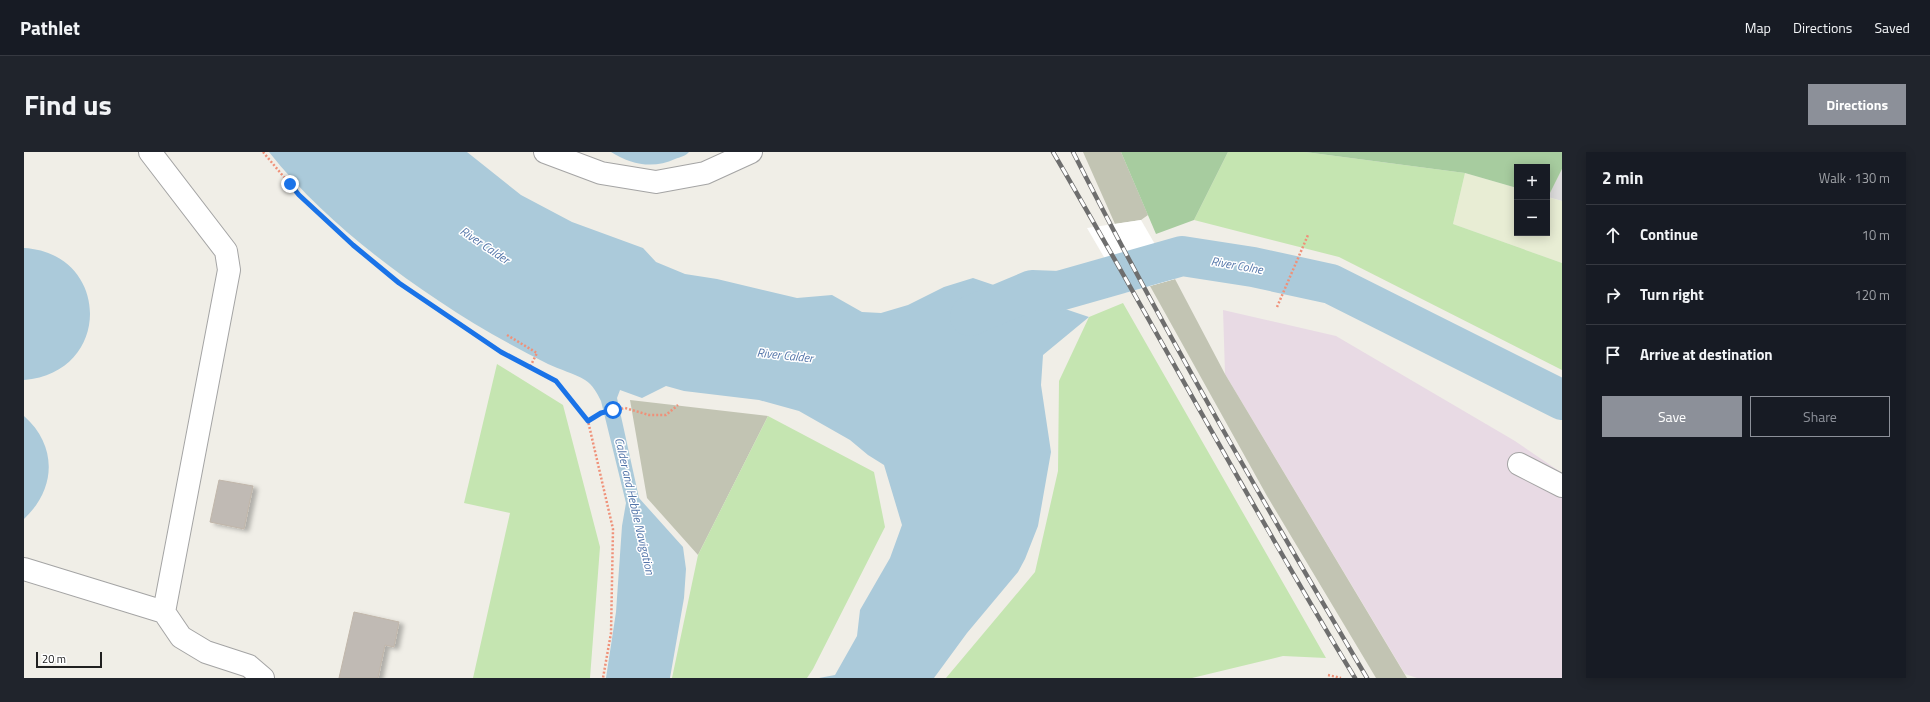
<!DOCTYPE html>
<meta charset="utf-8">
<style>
:root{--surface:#171b24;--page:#20242c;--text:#f1f3f6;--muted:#9ea1a6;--line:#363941;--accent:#8c9099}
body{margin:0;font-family:"Titillium Web",sans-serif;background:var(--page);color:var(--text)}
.controls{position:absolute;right:12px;top:12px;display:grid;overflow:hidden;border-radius:0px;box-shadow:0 2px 10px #0003}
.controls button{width:36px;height:36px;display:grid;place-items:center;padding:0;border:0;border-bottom:1px solid var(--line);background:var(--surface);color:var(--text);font:20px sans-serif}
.scale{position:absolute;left:12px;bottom:10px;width:66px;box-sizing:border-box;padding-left:4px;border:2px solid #202020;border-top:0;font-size:11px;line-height:14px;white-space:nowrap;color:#202020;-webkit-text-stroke:3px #fff;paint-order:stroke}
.stop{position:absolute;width:12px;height:12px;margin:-9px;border:3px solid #1a73e8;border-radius:50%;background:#fff}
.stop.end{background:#1a73e8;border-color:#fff;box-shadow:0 1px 4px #0008}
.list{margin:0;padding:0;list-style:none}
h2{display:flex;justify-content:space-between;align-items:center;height:52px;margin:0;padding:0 16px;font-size:17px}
h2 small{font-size:13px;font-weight:400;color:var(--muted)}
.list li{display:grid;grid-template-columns:26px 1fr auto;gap:12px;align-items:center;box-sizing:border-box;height:60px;padding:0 16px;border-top:1px solid var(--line)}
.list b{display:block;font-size:15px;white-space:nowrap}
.list em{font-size:13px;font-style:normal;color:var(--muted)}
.actions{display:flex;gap:8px;padding:12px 16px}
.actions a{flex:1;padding:9px 0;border:1px solid var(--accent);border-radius:0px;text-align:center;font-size:14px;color:var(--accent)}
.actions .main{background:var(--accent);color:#fff}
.icon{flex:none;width:22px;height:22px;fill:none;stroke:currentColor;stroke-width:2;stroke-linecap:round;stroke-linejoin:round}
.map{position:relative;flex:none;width:1538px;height:526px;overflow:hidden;border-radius:0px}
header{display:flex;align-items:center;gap:24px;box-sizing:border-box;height:56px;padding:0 20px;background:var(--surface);border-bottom:1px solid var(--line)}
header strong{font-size:19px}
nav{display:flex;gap:22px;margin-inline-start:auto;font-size:14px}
.intro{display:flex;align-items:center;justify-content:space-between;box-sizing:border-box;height:96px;padding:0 24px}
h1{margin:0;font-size:28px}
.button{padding:10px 18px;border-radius:0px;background:var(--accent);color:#fff;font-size:14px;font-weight:700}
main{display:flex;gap:24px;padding:0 24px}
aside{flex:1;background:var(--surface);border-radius:0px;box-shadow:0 2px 10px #0003}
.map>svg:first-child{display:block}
.residential{fill:#dedddd}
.industrial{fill:#e8dae4}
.construction{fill:#c2c4b3}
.farmland{fill:#e8edd4}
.grass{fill:#c5e5b1}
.forest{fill:#a7cc9f}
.water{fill:#abcada}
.pier{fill:#fff}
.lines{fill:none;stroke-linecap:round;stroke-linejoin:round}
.river{stroke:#abcada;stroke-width:40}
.building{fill:#c0bab4;stroke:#c0b6aa;filter:url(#shadow)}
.minor-casing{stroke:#a4a4a4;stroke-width:24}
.path{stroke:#ef9179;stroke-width:2.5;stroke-dasharray:2 2;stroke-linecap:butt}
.minor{stroke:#fff;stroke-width:22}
.rail-casing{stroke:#6e6e6e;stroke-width:4.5}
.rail{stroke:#fff;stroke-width:3;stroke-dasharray:9;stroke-linecap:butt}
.route{stroke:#1a73e8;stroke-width:5}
.labels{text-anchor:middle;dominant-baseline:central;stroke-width:3;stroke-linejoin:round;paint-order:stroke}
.water-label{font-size:12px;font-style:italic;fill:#5375a9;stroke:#fff}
</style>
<header>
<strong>Pathlet</strong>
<nav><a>Map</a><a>Directions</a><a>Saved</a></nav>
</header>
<div class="intro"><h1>Find us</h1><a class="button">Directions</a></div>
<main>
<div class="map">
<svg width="1538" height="526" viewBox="0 0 1538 526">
<defs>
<filter id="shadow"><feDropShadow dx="4.5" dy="2.5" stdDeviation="2" flood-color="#0004"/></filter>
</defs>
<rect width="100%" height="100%" fill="#f0eee7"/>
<path class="residential" d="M1538 17V49L1524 45Z"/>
<path class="industrial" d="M1199 158 1312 184 1491 289 1538 321V526H1393L1381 522 1201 222Z"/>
<path class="construction" d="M1059 0H1097L1124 63 1117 68 1091 72Z
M1151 127 1201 222 1383 526H1352L1243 344 1126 134Z
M606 248 744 264 674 403 623 346Z"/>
<path class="farmland" d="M1441 21 1493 36V81H1523V45L1538 49V111L1429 72Z"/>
<path class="grass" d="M1204 0H1281L1441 21 1429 72 1538 111V218L1315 105 1170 68Z
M1099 151 1302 506 1259 504 1168 526H922L1011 420 1034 319 1035 229 1065 165Z
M473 212 539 253 576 395 566 526H449L486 361 440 351Z
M744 264 850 320 861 375 789 517 783 526H648L674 403Z"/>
<path class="forest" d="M1097 0H1204L1170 68 1132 82Z
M1281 0H1538V17L1524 45 1523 15H1493V36L1441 21Z"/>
<path class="water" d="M245 0H443L497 43 548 70 619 96 632 110 661 122 693 127 773 146 808 143 838 160 857 161 884 153 920 135 949 126 1065 165 1019 203 1017 233 1027 300 1014 374 1001 407 994 420 943 481 910 526H795L811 523 833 484 836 458 866 406 878 373 860 313 844 303 826 288 775 259 735 248 660 239 642 234 618 246 596 238 593 246 615 346 659 395 662 417 660 446 646 526H582L592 460 598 374 602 351 577 249C573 241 569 233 561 228 550 221 536 218 524 212 487 193 450 173 415 149 352 107 292 59 245 0Z
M587 0H665C662 4 656 5 651 7 630 17 607 13 587 0Z
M0 96C87 101 89 221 0 228Z
M0 264C34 294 32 337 0 367Z"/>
<path class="pier" d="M1117 68 1151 127 1101 141 1063 76Z"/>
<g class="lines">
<path class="river" d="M946 164 1008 138 1035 139 1158 104 1229 115 1307 132 1538 248"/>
</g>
<path class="building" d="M195 328 229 334 220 377 186 370Z
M330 460 375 470 370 495 361 493 354 526H315Z"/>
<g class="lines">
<g class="minor-casing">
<path id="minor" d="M126 0 202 99 205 118 140 460
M521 0 577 21 632 30 681 21 727 0
M1495 312 1538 334
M0 417 140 460 157 485 182 500 225 514 239 526"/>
</g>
<path class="path" d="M239 0 275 43 329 93 375 131 477 200 532 229 564 269 589 377 587 481 579 526
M1253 155 1284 83
M483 183 513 201 506 215
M564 269 577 261 601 256 625 263H642L654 253
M1304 523 1317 526"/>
<use href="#minor" class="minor"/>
<g class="rail-casing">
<path id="rail" d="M1029 0C1131 175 1226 353 1331 526
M1049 0C1140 179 1241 353 1343 526"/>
</g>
<use href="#rail" class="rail"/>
</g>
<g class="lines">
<path class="route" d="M266 32 275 43 329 93 375 131 477 200 532 229 564 269 577 261 589 258"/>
</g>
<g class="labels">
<g class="water-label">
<text transform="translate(461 93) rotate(34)">River Calder</text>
<text transform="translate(1213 113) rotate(10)">River Colne</text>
<text transform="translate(761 203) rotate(6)">River Calder</text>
<text transform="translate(611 354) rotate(77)">Calder and Hebble Navigation</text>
</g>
</g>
</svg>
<div class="controls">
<button>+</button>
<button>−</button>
</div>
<div class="scale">20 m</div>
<div class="stop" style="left:589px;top:258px"></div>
<div class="stop end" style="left:266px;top:32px"></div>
</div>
<aside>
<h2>2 min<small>Walk · 130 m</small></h2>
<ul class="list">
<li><svg class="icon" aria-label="ahead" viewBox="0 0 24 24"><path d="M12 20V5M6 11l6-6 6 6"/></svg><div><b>Continue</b></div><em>10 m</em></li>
<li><svg class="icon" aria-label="right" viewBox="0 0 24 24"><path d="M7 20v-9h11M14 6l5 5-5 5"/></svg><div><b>Turn right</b></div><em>120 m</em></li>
<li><svg class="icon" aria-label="arrive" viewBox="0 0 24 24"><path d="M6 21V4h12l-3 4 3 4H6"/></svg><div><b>Arrive at destination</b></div></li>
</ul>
<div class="actions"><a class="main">Save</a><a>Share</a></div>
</aside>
</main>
